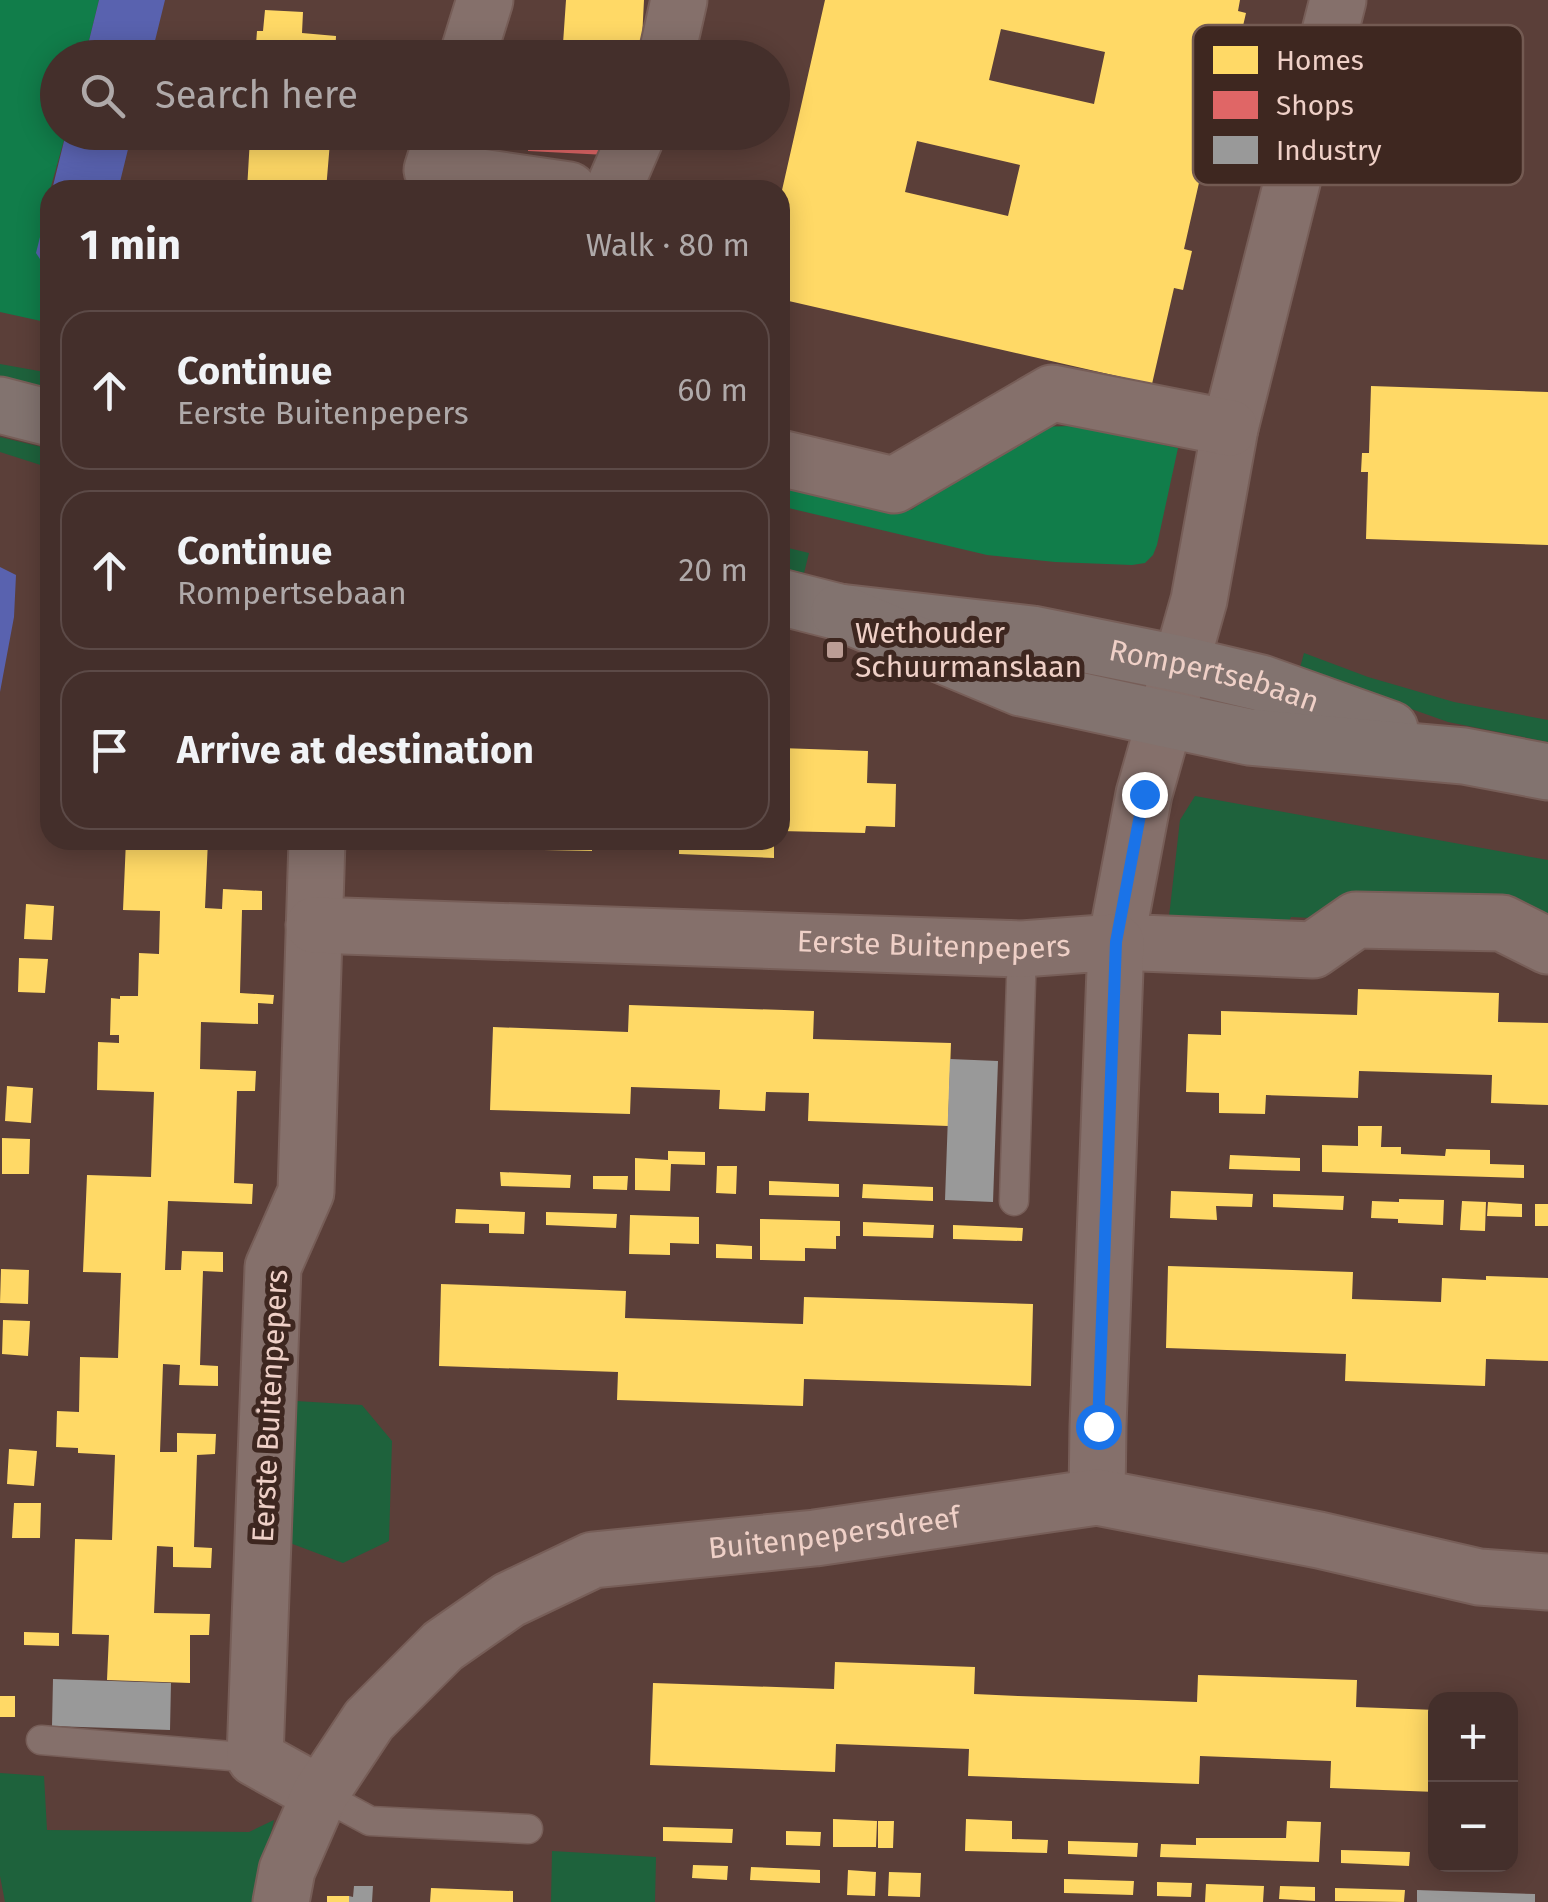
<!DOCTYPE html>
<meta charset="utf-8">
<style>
:root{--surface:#442f2b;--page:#4b3733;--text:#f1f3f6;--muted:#afa9a9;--line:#5c4a47}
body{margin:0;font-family:"Fira Sans",sans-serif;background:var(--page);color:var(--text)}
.controls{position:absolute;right:30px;bottom:30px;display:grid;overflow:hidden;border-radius:20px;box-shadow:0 5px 25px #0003}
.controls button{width:90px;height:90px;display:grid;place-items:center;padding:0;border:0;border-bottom:2px solid var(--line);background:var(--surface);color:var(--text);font:50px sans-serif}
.stop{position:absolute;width:30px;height:30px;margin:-22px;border:8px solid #1a73e8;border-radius:50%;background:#fff}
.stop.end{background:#1a73e8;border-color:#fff;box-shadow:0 2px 10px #0008}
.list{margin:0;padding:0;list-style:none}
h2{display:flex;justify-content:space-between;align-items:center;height:130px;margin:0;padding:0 40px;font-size:42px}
h2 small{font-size:32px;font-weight:400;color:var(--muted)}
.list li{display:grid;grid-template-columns:65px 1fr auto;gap:30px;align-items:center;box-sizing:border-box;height:160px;margin:0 20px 20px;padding:0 20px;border:2px solid var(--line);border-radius:30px}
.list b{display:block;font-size:38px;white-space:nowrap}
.list p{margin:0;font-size:32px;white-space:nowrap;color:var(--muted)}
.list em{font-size:32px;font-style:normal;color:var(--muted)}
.icon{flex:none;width:55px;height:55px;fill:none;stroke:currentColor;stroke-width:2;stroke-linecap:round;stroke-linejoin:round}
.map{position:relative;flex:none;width:1548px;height:1902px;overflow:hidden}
.search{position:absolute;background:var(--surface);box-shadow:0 5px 25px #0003;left:40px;top:40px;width:750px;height:110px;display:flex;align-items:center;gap:25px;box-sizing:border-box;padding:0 35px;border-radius:55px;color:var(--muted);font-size:38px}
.panel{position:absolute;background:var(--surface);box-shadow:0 5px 25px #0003;left:40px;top:180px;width:750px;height:670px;border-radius:30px}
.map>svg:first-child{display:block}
.green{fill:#1e623c}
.forest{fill:#117d4a}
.water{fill:#5962af}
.homes{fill:#ffd966;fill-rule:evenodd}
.shops{fill:#e06666}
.industry{fill:#999}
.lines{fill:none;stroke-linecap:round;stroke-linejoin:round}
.lane-casing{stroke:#775e58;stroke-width:31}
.street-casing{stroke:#775e58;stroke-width:59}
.secondary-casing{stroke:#775e58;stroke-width:59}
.lane{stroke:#85706b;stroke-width:28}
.street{stroke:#85706b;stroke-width:55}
.secondary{stroke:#82736f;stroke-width:55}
.route{stroke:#1a73e8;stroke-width:12}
.poi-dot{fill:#bb9d95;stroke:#3e2720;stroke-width:4}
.labels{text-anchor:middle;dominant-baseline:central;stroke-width:10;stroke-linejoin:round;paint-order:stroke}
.poi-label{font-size:30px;fill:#efd0c7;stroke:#3e2720;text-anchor:start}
.street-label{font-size:30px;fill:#efd0c7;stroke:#3e2720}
.key{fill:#3e2720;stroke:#735a52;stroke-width:2.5}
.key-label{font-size:28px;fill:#efd0c7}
</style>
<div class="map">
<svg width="1548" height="1902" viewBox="0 0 1548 1902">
<rect width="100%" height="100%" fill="#5b3f39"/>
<path class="green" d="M0 364 50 373V389L0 377Z
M0 437 50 449V468L0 452Z
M780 546 809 553 804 573 780 567Z
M1304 653 1368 677 1454 702 1548 720V742L1448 722 1358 690 1298 675Z
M1195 796 1548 860V929L1291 917 1277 946 1166 943 1180 820Z
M296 1401 362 1405 392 1441 389 1541 343 1563 290 1543Z
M0 1773 44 1776 47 1830 249 1832 274 1820 255 1902H5L0 1876Z
M552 1851 656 1857 655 1902H551Z"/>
<path class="forest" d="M0 0H99L85 57 58 58V132L66 133 50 190 42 261 50 263V323L0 312Z
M1074 426 1178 448 1157 545 1153 555 1145 563 1132 565 1055 562 987 555 780 506V481L911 510 1032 427Z"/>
<path class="water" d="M99 0H165L151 57H85Z
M66 133H132L118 190H52Z
M50 197V263L42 262 36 253Z
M0 567 16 575 14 617 0 692Z"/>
<path class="homes" d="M566 0H644L641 58H562Z
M825 0H1240L1238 11 1246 13 1237 52 1229 50 1184 249 1192 251 1183 290 1174 288 1152 384 780 299V199ZM1001 29 1105 52 1094 104 989 80ZM917 141 1020 165 1008 216 905 192Z
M265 10 303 12 302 33 336 36 335 58H255L257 31H263Z
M224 132H357L356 144 330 142 326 190H247L250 138 224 136Z
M1371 386 1548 392V545L1366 539 1368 472H1361L1362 453H1369Z
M780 748 868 751 867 783 896 784 895 827 866 826 865 833 780 831Z
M44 776H50V811H43Z
M126 840H208L205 908 222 909 223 889 262 891V910H242L240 993 274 995 273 1004 258 1003V1024L201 1022 200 1069 256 1071 255 1091H237L234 1183 253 1184 252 1204 168 1201 165 1270H181L182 1251 223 1252V1272L203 1271 200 1365 218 1366V1386L179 1385 180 1365 163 1364 160 1452H177V1433L216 1434 215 1454 197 1455 194 1547 212 1548 211 1568 173 1567V1547L157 1546 154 1613 210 1614 209 1635H190V1683L107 1680 109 1635 72 1634 75 1539 112 1540 115 1455 78 1453V1448L56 1447 57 1411 79 1412 80 1357 118 1358 121 1273 83 1272 87 1175 151 1177 154 1092 97 1090 98 1042 119 1043V1035H110L111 998 120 999V996H138L139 953 159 954 160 911 123 910Z
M362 840H412V846L362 844Z
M497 840H592V851L496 849Z
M679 840H774V858L679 854Z
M26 904 54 906 52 940 24 939Z
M19 958 48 959 45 993 18 992Z
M1358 989 1499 993 1498 1022 1548 1023V1105L1491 1103 1492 1075 1359 1071 1358 1098 1266 1095 1265 1114 1219 1113V1093L1186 1092 1188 1034 1221 1035V1011L1357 1015Z
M629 1005 814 1011 813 1039 951 1043 948 1126 808 1121 809 1093 766 1092 765 1111 719 1109 720 1090 631 1087 630 1114 490 1110 493 1027 628 1032Z
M7 1086 33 1088 31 1123 5 1121Z
M1358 1126H1382L1381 1147H1401V1154L1445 1156 1446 1149 1490 1150V1164L1524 1165V1178L1322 1172V1145L1358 1146Z
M2 1138 30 1139 29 1174H2Z
M668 1151 705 1152V1165L671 1164 670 1191 635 1190V1158L668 1160Z
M1230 1155 1300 1158V1171L1229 1169Z
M717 1166H737L736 1194 716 1193Z
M500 1172 571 1175 570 1188 501 1186Z
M593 1176H628L627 1190 593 1189Z
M769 1181 839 1184V1197L769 1195Z
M863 1184 933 1187V1201L862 1198Z
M1171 1191 1253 1194 1252 1207 1216 1206 1217 1220 1170 1218Z
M1273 1194 1344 1196 1343 1210 1273 1207Z
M1399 1199 1444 1200 1443 1225 1398 1223V1219L1371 1218 1372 1201 1399 1202Z
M1462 1201 1486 1202 1485 1231 1460 1230Z
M1488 1202 1522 1204V1217L1487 1216Z
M1535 1204H1548V1226H1535Z
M456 1209 525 1212 524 1234 489 1233V1224L455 1223Z
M546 1212 617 1214 616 1228 546 1225Z
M630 1215 699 1217V1244L670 1243V1255L629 1254Z
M760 1219 840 1221V1236H836V1249L805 1248V1261L760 1260Z
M863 1222 934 1225 933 1238 863 1236Z
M953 1225 1023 1228 1022 1241 953 1239Z
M716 1244 752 1246V1259L716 1258Z
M1168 1266 1353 1272 1352 1299 1441 1302 1442 1278 1486 1280V1276L1548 1278V1361L1486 1359 1485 1386 1345 1381 1346 1354 1166 1348Z
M1 1269 29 1270 28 1304 0 1303Z
M441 1284 626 1291 625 1318 713 1321 803 1324 804 1297 1033 1304 1031 1386 804 1379 803 1406 617 1400 618 1372 439 1366Z
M3 1320 30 1321 28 1356 2 1354Z
M9 1449 37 1451 34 1486 7 1484Z
M14 1503H41L40 1538H12Z
M24 1632 59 1633V1646L24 1645Z
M835 1662 975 1667 974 1694 1018 1696 1197 1702 1198 1675 1357 1680 1356 1707 1436 1710V1792L1330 1788 1331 1761 1200 1756 1199 1784 968 1776 969 1749 836 1744 835 1772 650 1765 653 1683 834 1689Z
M0 1696H15V1717H0Z
M1510 1712 1518 1713 1515 1795H1510Z
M833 1819 877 1821 876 1847H833Z
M966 1819 1012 1821V1839L1048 1840 1047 1853 965 1851Z
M878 1821H894L893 1848H878Z
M1287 1821 1321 1822 1319 1862 1160 1857 1161 1844 1196 1845V1838H1286Z
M663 1827 733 1829 732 1843 663 1841Z
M786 1831 821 1832 820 1846 786 1845Z
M1068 1841 1138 1843 1137 1857 1068 1854Z
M1341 1850 1410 1852 1409 1866 1341 1863Z
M1470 1864H1500V1869L1470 1868Z
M693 1865 728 1866 727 1880 692 1878Z
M751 1867 820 1870V1883L750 1880Z
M848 1870 876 1872 875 1896 847 1895Z
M889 1872 921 1873 920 1897 888 1896Z
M1064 1879 1134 1881 1133 1895 1064 1893Z
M1157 1882 1192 1883 1191 1897 1157 1896Z
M1206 1884 1264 1886 1263 1902H1205Z
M1280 1886 1315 1887V1901L1279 1899Z
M431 1888 513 1891V1902H430Z
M1335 1888 1405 1890 1404 1902 1335 1901Z
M327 1896H349V1902H327Z"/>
<path class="shops" d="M529 132H608L607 155 528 151Z"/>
<path class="industry" d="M950 1059 998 1061 993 1202 945 1200Z
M53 1679 171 1683 170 1730 52 1726Z
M354 1886H373L372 1902H349V1896L353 1897Z
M1417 1890 1535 1894V1902H1417Z"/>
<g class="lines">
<g class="lane-casing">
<path id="lane" d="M1014 1201 1022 949
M41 1740 255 1758
M320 1794 370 1821 528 1829"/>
</g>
<g class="street-casing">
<g id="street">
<path d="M1338 0 1230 428 1199 600 1144 794 1116 942 1313 950 1356 920 1502 923 1548 946"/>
<path d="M467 58 485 0"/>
<path d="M666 58 679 0"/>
<path d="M444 132 432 170 569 190"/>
<path d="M613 190 638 132"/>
<path d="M780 458 894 485 1052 393 1230 428"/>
<path d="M317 840 306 1192 273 1267 255 1758 320 1794"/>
<path id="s1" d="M314 925 1022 949 1116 942 1098 1426 1097 1497"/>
<path id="s2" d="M281 1902 287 1870 320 1794 369 1720 443 1646 509 1600 593 1560 815 1538 1097 1497 1319 1540 1479 1577 1548 1582"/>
</g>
</g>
<g class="secondary-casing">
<g id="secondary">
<path d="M0 405 50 418"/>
<path id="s3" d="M780 597 839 612 1032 634 1181 664 1261 683 1390 729"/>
<path d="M839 612 1021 688 1249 737 1464 756 1548 772"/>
</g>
</g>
<use href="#lane" class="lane"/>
<use href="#street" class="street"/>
<use href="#secondary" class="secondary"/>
</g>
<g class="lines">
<path class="route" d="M1098 1426 1116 942 1144 794"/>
</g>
<rect class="poi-dot" x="825" y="640" width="20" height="20" rx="5"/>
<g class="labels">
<g class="poi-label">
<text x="855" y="633">Wethouder<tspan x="855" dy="34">Schuurmanslaan</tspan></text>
</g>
<g class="street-label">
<text stroke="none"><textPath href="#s3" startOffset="442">Rompertsebaan</textPath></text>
<text stroke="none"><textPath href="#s1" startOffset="620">Eerste Buitenpepers</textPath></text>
<text transform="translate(270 1406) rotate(-87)">Eerste Buitenpepers</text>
<text stroke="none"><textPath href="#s2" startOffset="725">Buitenpepersdreef</textPath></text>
</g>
</g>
<rect x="1193" y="25" width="330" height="160" rx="15" class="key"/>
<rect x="1213" y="46" width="45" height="28" fill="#ffd966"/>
<rect x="1213" y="91" width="45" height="28" fill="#e06666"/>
<rect x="1213" y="136" width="45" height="28" fill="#999"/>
<g class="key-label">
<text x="1276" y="70">Homes</text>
<text x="1276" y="115">Shops</text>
<text x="1276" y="160">Industry</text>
</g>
</svg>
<div class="controls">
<button>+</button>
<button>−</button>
</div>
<div class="stop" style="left:1098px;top:1426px"></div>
<div class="stop end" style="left:1144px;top:794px"></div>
<div class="search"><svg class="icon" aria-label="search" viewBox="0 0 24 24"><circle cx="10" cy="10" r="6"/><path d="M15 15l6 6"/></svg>Search here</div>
<section class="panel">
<h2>1 min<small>Walk · 80 m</small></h2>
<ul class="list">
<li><svg class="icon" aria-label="ahead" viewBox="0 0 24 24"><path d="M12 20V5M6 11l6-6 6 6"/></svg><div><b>Continue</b><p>Eerste Buitenpepers</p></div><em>60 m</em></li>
<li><svg class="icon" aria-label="ahead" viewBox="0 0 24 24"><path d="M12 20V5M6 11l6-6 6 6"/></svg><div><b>Continue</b><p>Rompertsebaan</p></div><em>20 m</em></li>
<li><svg class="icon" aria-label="arrive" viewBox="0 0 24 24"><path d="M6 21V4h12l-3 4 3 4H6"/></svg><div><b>Arrive at destination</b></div></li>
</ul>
</section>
</div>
